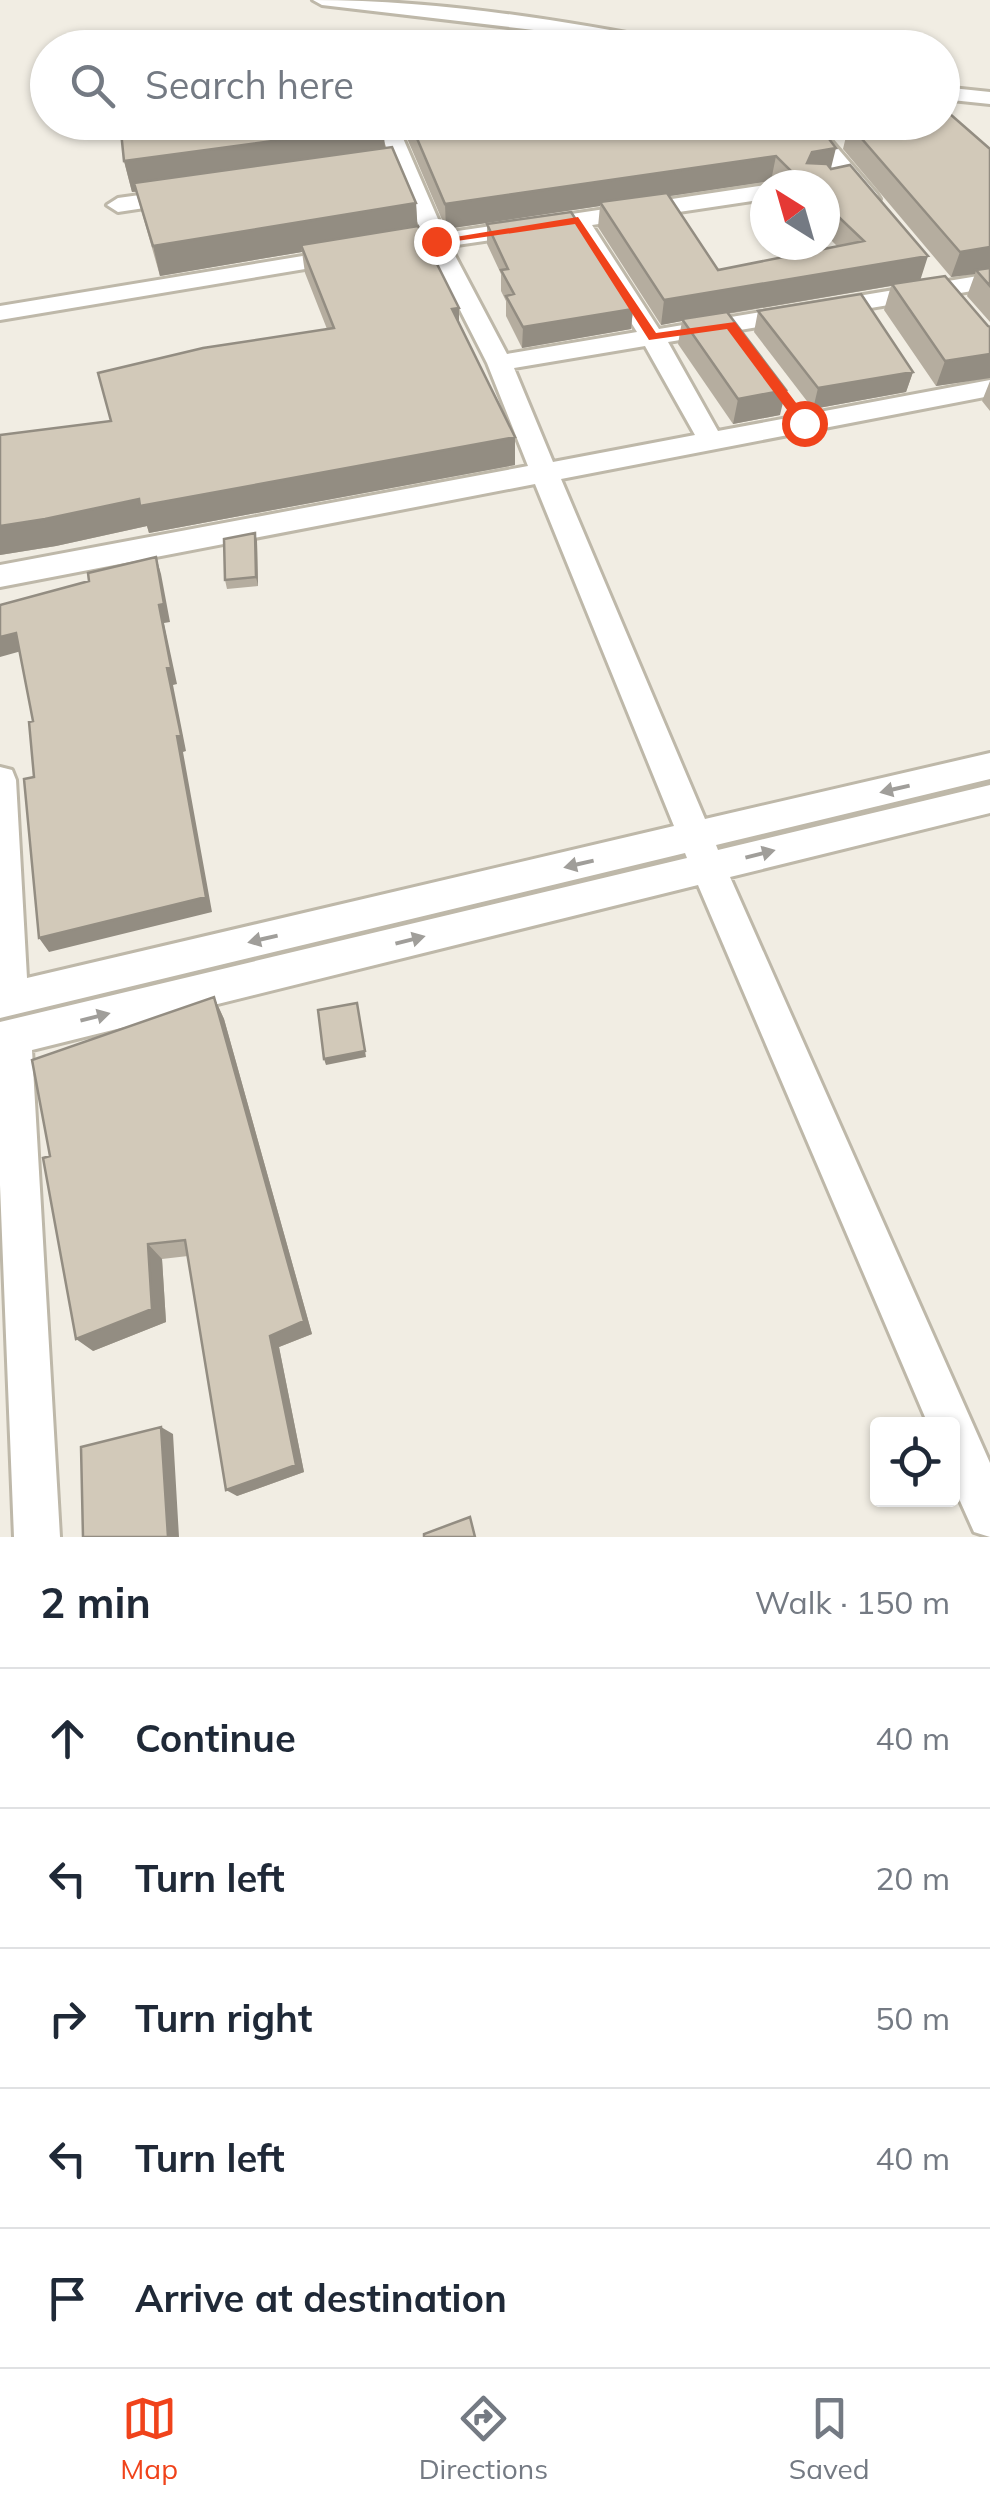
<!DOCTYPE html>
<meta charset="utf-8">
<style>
:root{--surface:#fff;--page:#f6f6f7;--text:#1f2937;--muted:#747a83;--line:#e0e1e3;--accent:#f0431b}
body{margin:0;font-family:Mulish,sans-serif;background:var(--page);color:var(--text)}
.controls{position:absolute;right:30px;bottom:30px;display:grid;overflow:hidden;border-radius:10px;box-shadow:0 2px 8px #0004}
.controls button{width:90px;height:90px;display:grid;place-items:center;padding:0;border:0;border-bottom:2px solid var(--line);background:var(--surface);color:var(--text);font:50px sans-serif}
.compass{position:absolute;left:750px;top:170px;width:90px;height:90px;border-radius:50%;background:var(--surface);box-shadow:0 2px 8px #0004;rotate:323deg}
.stop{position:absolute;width:30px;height:30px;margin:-22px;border:8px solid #f0431b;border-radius:50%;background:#fff}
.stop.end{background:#f0431b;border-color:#fff;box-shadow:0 2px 10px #0008}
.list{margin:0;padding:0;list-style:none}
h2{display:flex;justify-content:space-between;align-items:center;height:130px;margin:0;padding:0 40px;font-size:42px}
h2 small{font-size:32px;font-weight:400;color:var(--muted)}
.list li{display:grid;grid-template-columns:65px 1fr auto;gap:30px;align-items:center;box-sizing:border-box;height:140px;padding:0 40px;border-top:2px solid var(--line)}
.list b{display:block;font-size:38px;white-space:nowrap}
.list em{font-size:32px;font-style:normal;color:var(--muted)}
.icon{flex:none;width:55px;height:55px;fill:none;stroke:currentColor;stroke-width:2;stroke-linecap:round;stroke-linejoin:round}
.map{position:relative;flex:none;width:990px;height:1537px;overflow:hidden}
.search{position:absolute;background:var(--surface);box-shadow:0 2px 8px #0004;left:30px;right:30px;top:30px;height:110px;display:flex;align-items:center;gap:25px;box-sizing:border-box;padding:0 35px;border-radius:55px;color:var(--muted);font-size:38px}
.sheet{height:830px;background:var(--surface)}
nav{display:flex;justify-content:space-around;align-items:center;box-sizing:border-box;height:140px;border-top:2px solid var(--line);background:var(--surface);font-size:28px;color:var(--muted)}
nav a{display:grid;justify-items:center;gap:5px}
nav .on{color:var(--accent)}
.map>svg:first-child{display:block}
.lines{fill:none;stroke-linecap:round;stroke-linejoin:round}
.minor-casing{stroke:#beb8a9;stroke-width:6}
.minor{fill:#fff;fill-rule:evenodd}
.wall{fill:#b5ad9f;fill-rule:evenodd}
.shaded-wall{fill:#938d82}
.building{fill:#d2c9b9;stroke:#938d82;stroke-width:2.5}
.oneway{fill:#a09e9a}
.route{fill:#f0431b}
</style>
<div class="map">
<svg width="990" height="1537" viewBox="0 0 990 1537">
<rect width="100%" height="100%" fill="#f1ede3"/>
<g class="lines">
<g class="minor-casing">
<path id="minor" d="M313 0C434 0 556 19 674 42L683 48H642L577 35 322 5Z
M351 34 358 36 363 48H344L341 40Z
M942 87 990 92V104L942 99Z
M376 122H396L444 233 765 185V199L592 225 659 329 990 274V288L668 342 718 431 990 380V396L561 479 705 819 990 753V779L716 845 718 850 990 785V813L730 877 990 1463V1537L974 1532 952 1483V1424H928L698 885 32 1050 60 1537H14L0 1185V1022L687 858 685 853 0 1018V767L12 770 16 780 27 978 674 826 535 484 0 587V565L528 466 487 363 429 249 418 251 407 244 423 236ZM572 228 637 332 507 354 450 246ZM645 346 695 435 553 462 514 368Z
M794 122H815L877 194 880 199 877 204H861Z
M183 189 191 191 194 196 191 201 118 212 107 205 118 198Z
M345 249 357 256 353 261 0 320V306Z"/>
</g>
<use href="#minor" class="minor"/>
</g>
<path class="wall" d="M400 122H544L553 134 621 122 831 169 920 280 990 327V378L936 386 884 310 891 286 728 314 780 415 733 424 678 344 682 321 661 325 598 227 600 206 446 229ZM771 181 775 185H825V234L837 246 718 270 669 196Z
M849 124 990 149V322L967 296 975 274 951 277 843 149Z
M385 148 416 203 417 226 459 323 515 437V465L149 533 147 526 56 546 0 555V435L111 421 327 329 305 273 302 252 160 276 136 192H132L124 161Z
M487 224 633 309 631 329 522 348 506 316V301L501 291V274L487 244Z
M758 311 913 372 906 392 813 409 754 332Z
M990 381V411L982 401Z
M255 533 257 541 258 586 227 589 225 580Z
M214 997 224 1019 312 1334 279 1347 304 1472 237 1496 188 1256 162 1259 166 1322 93 1351Z"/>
<path class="shaded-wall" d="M383 126 386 157 132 192 124 161Z
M836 148 830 172 807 163 812 152Z
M776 156 771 181 603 206 600 202V206L446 229 445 204Z
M416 203 418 233 301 245 302 252 160 276 153 246Z
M990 247V271L976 270 975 274 951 277 960 252Z
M928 256 920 281 683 321 682 319V321L661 325 664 300Z
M459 308V336L452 309Z
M633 309 631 329 522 348 523 327Z
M990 354V378L936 386 945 361Z
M913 372 906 392 813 409 818 388Z
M786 390 780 415 733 424 738 399Z
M515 437V465L149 533 147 526 56 546 0 555V526L139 499Z
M255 533 257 541 258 586 256 577Z
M156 557 161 574 170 622 164 623 177 684 173 685 186 751 183 752 212 912 49 952 39 938 177 736 159 605Z
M16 633 25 650 0 657V637Z
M214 997 224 1019 312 1334 279 1347 304 1472 237 1496 226 1490 270 1336Z
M357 1003 366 1057 326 1065 324 1059Z
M148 1244 162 1259 166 1322 93 1351 76 1339Z
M161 1427 173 1434 179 1537H168Z"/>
<path class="building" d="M942 107 990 149V247L960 252 849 124 858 122H942Z
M120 122H382L383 126 124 161Z
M410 122H544L553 134 621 122H816L836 148 812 152 807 163 827 164 831 169 850 165 928 256 664 300 600 202 667 193 718 270 864 241 825 204V185H805L776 156 445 204Z
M392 147 416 203 153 246 134 183Z
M571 212 633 309 523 327 506 296 514 294 501 270 508 269 487 224Z
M418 226 459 308 452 309 515 437 140 506 139 499 45 519 0 526V435L111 421 98 373 203 348 334 328 301 245Z
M990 268V286L976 270Z
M945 276 988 326 990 327V354L945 361 892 284Z
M861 294 913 372 818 388 758 311Z
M727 312 786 390 738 399 682 319Z
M255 533 256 577 225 580 224 539Z
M156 557 164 604 159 605 171 667 167 668 181 735 177 736 206 897 39 938 24 779 34 777 29 722 33 721 16 633 0 637V605L89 581 88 573Z
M214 997 304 1321 270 1336 296 1465 226 1490 185 1240 148 1244 152 1309 76 1339 43 1158 50 1156 32 1060Z
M357 1003 365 1051 324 1059 318 1010Z
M161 1427 168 1537H83L81 1447Z
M470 1517 475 1537H424V1534Z"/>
<defs><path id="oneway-solid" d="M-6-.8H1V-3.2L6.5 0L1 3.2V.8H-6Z" transform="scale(2.5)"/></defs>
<g class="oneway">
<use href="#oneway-solid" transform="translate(895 789) rotate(167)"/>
<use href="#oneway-solid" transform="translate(760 854) rotate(-14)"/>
<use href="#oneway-solid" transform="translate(579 864) rotate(167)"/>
<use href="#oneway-solid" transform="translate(263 939) rotate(167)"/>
<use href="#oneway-solid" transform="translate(410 940) rotate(-14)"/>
<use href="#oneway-solid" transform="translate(95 1017) rotate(-14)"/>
</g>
<path class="route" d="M578 217 656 333 735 322 809 420V426H799L727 329 649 340 575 224 436 244 431 241Z"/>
</svg>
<div class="controls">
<button><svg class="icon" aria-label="locate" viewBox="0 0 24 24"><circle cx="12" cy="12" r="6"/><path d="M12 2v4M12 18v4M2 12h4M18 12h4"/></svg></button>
</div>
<svg class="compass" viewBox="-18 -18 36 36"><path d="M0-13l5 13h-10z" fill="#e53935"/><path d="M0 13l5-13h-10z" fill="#747a83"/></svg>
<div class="stop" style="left:804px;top:423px"></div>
<div class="stop end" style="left:436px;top:241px"></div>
<div class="search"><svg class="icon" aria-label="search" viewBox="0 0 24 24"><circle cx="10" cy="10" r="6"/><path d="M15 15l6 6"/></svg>Search here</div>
</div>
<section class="sheet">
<h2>2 min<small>Walk · 150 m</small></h2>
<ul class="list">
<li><svg class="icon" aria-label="ahead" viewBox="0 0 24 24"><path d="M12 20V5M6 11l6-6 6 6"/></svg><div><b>Continue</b></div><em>40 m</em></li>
<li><svg class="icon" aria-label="left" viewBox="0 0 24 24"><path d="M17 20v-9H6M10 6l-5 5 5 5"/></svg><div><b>Turn left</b></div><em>20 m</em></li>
<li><svg class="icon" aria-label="right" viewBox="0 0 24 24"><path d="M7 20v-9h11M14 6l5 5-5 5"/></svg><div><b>Turn right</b></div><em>50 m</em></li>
<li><svg class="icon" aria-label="left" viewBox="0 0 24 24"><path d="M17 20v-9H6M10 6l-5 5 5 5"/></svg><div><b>Turn left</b></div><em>40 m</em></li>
<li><svg class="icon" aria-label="arrive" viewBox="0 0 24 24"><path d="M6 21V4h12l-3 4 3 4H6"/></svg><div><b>Arrive at destination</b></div></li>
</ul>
</section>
<nav>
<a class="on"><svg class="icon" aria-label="map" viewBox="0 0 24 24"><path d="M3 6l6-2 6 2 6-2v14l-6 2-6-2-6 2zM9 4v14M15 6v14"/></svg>Map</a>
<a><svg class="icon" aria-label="directions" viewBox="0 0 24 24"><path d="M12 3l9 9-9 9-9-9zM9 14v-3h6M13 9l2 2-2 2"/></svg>Directions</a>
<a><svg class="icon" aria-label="saved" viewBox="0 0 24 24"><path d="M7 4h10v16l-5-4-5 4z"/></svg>Saved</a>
</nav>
